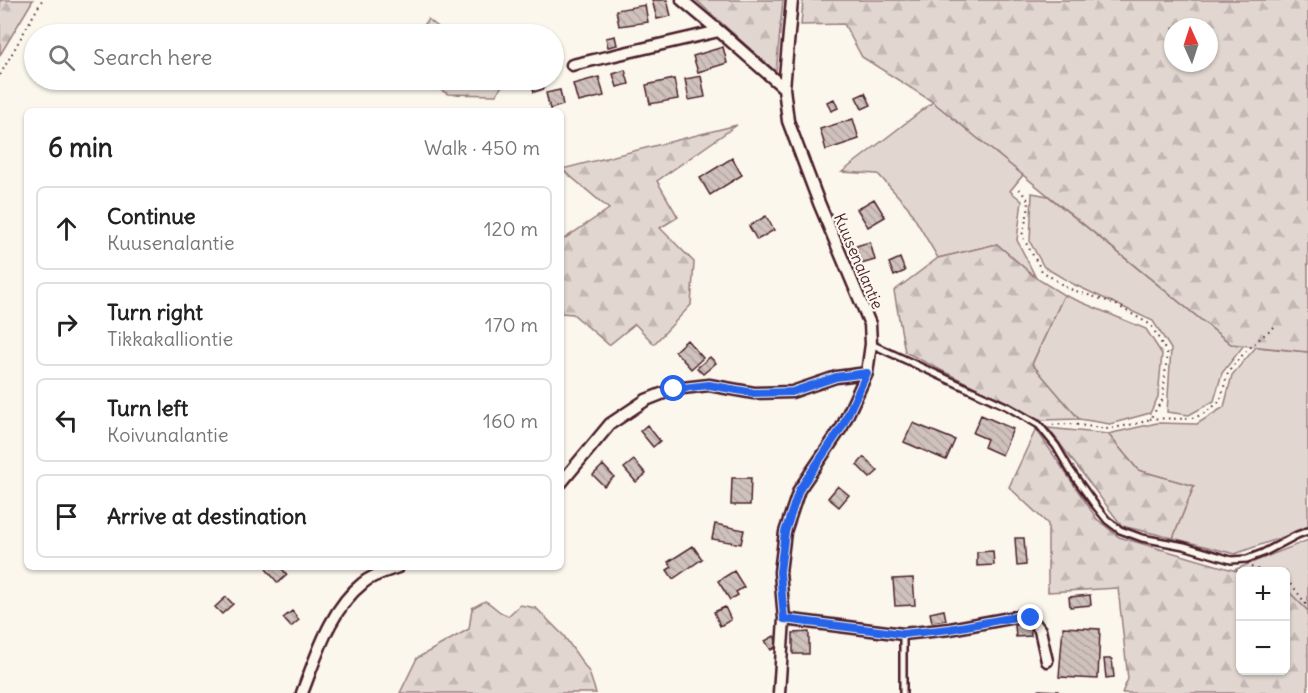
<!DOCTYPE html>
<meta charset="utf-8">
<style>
:root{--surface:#fff;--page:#f6f6f6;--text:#222;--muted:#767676;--line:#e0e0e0}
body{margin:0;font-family:Delius,sans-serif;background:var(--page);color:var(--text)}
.controls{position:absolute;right:18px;bottom:18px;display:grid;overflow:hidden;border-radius:9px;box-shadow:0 2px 4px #0004}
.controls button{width:54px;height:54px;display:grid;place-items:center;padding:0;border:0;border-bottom:2px solid var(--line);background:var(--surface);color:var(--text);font:30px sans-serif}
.compass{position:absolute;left:1164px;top:18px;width:54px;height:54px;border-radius:50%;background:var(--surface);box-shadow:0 2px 4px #0004;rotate:357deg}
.stop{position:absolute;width:18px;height:18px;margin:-14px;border:4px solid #2563eb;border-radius:50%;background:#fff}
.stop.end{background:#2563eb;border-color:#fff;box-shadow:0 2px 6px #0008}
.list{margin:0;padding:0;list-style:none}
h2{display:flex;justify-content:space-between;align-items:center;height:78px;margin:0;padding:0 24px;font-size:26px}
h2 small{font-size:20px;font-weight:400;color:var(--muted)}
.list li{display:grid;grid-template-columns:39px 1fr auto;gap:18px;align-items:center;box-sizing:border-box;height:84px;margin:0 12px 12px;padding:0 12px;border:2px solid var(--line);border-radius:9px}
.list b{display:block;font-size:22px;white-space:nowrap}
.list p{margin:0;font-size:20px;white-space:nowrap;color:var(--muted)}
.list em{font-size:20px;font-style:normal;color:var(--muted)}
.icon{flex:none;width:33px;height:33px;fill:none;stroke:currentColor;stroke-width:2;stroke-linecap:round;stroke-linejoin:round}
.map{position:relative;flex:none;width:1308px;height:693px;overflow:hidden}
.search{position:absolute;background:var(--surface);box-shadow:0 2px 4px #0004;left:24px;top:24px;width:540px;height:66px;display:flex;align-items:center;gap:15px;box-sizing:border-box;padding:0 21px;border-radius:33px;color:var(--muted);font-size:22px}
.panel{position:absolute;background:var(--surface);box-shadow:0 2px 4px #0004;left:24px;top:108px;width:540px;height:462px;border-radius:9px}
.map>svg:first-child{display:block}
.green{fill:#e2d7d0;stroke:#967b7e;stroke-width:1.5}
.forest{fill:url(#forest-firs);stroke:#967b7e;stroke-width:1.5;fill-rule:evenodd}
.building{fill:url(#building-back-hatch);stroke:#4a1f2b;stroke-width:1.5}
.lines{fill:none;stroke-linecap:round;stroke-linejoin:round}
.service-casing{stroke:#4a1f2b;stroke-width:10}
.minor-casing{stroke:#4a1f2b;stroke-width:15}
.path{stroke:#4a1f2b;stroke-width:2;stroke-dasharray:1.5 4.5;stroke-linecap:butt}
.service{stroke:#fbf7ec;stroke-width:5}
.minor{stroke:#fbf7ec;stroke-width:10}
.route{stroke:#2563eb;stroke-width:8}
.labels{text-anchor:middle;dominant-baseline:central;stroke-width:4.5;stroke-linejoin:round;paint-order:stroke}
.street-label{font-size:16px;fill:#4a1f2b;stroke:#fbf7ec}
</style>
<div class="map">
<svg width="1308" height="693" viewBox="0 0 1308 693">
<defs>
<pattern id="forest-firs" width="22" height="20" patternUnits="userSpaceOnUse" patternTransform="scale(1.5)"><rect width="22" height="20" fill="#e2d7d0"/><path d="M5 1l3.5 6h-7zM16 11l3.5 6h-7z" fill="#c3b8b3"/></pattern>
<pattern id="building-back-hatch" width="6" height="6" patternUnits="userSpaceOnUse" patternTransform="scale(1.5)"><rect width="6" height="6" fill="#cfc2bc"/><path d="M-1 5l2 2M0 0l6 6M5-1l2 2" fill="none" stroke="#b3a6a2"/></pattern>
</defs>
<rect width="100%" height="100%" fill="#fbf7ec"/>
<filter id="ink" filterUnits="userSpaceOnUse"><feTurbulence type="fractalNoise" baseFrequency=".0167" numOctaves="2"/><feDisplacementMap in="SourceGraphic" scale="12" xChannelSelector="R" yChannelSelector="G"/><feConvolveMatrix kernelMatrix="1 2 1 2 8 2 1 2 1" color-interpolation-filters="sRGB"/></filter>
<g filter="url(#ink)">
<path class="green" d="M933 102 1023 175 1010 191 1022 201 1017 240 1036 278 997 244 938 258 908 207 878 174 842 172Z
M1032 193 1048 196 1231 344 1244 345 1222 373 1214 401 1189 415 1167 412 1171 349 1153 321 1073 284 1044 267 1030 242Z
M1064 295 1146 329 1162 354 1158 397 1150 413 1110 424 1079 419 1032 364Z
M1256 347 1308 352V528L1235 554 1173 538 1194 486 1138 470 1108 434 1157 423 1197 424 1224 407 1232 375Z
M1308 540V611L1286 589V572H1240L1234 570Z"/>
<path class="forest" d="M0 0H33L0 55Z
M696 0H783L776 72Z
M803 0H1308V352L1231 344 933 102 862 57 844 24 801 25ZM1173 27H1209V63H1173Z
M428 19 447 34H419Z
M423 80H503L505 81 496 95 448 94Z
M737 125 657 181 678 217 660 228 694 262 691 305 654 344 635 324 609 345 573 314 561 313V241L609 209 562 169Z
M997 244 1036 278 1064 295 1032 364 1079 419 1040 420 905 352 894 291 938 258Z
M1048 428 1108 434 1138 470 1194 486 1173 538 1122 526Z
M1036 429 1097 519 1119 537 1240 572V670H1286V589L1308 611V693H1122L1128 679 1118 588 1048 592V524L1009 487Z
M485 601C494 605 498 613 508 616L520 605 536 608 564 636 589 672 596 693H400L417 658 469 629 472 608Z"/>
<path class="building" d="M652 0H667L671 16 657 19Z
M645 5 648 22 619 26 616 10Z
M615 36 617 45 608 47 606 38Z
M723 47 727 63 698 72 693 56Z
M625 70 629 84 617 87 613 74Z
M701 76 705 97 689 100 685 79Z
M599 77 604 96 578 102 573 84Z
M674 79 678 99 650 104 646 85Z
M541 82 544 89 534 92 532 85Z
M560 90 563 105 550 109 546 93Z
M865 93 871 105 862 109 856 97Z
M834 99 838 108 831 111 827 102Z
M853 119 859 139 826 150 820 129Z
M732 158 742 175 710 195 700 178Z
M874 199 885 217 868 227 857 209Z
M766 216 774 230 757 240 749 226Z
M870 242 875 260 861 264 856 246Z
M900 258 905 271 894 276 889 263Z
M687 340 703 358 691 369 675 351Z
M710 357 716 363 703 374 697 368Z
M981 415 1013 429 1002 455 984 447 987 439 973 433Z
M913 423 955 440 946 460 904 442Z
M647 425 660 441 653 447 640 431Z
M864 457 878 471 870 478 857 465Z
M634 460 646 474 636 482 624 468Z
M603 465 614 477 604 486 593 475Z
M732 478H751L750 505H731Z
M838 486 849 495 839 507 828 498Z
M715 524 744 530 741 544 712 539Z
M1015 538H1024L1026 565 1017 566Z
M693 546 702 559 673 579 667 570 672 567 668 562Z
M993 551 994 565 977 566V552Z
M268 567H281L287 575 278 583 266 569Z
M734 571 744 587 736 592 738 595 730 600 718 581Z
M913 578 915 605 895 606 893 579Z
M1090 595 1091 605 1070 607 1069 597Z
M226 597 233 604 222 614 215 607Z
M725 607 731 620 720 626 714 612Z
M944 610 946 620 932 622 930 613Z
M292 611 299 620 291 627 283 618Z
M1030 624 1031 636 1016 637 1015 625Z
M1063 627 1100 629 1098 679 1059 677Z
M809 632V654H793V633Z
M774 636 779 645 771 650 765 641Z
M1104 659H1112L1114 677 1106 678Z
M1039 690 1058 691V693H1038Z"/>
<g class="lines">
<g class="service-casing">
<path id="service" d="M871 344 1008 407 1039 425 1056 446 1070 470 1095 505 1107 520 1120 530 1142 538 1184 546 1231 560 1247 559 1263 553 1297 535 1308 531
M903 693V634"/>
</g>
<g class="minor-casing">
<path id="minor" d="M682 0 719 31
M572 65 719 31 784 88
M561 483 610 424 646 400 674 389 709 385 754 393 792 392 836 377 867 373 871 344 870 324 819 203 788 121 784 88 792 0
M784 619 903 634 950 629 1021 616 1031 618 1040 630 1047 661
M302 693C317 655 330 609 363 583 372 575 387 571 398 567
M779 693 784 619 780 572 785 532 799 490 842 427 867 373"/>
</g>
<path class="path" d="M0 75 42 0
M1019 189 1029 201 1028 212 1022 236 1042 271 1067 288 1113 303 1151 325 1167 353 1163 399 1150 419 1140 423 1108 429 1071 424 1048 425
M1150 419C1163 417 1185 421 1195 417 1204 415 1213 407 1220 401 1223 393 1225 381 1228 373 1234 361 1266 332 1277 325
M1251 567 1265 572
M1286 580 1295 589 1308 607"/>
<use href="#service" class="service"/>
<use href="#minor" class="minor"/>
</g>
</g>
<g class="lines" filter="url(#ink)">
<path class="route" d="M674 389 709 385 754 393 792 392 836 377 867 373 842 427 799 490 785 532 780 572 784 619 903 634 950 629 1021 616 1031 618"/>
</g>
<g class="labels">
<g class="street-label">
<text transform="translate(859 261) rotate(67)">Kuusenalantie</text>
</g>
</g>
</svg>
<div class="controls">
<button>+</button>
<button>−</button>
</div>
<svg class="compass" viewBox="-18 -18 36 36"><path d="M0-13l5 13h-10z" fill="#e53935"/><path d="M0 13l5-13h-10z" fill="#767676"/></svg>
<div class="stop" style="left:674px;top:389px"></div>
<div class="stop end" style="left:1031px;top:618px"></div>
<div class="search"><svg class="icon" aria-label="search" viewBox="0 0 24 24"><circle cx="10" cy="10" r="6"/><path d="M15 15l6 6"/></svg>Search here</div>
<section class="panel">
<h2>6 min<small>Walk · 450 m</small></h2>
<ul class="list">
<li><svg class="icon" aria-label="ahead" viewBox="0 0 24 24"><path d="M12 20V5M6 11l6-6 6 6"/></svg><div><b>Continue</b><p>Kuusenalantie</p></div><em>120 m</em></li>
<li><svg class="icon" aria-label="right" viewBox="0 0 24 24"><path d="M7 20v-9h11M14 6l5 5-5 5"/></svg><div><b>Turn right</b><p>Tikkakalliontie</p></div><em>170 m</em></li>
<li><svg class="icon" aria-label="left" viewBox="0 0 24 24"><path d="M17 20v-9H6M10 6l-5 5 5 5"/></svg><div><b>Turn left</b><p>Koivunalantie</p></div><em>160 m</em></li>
<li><svg class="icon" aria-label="arrive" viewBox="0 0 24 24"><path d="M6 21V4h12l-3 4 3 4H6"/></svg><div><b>Arrive at destination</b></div></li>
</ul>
</section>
</div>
